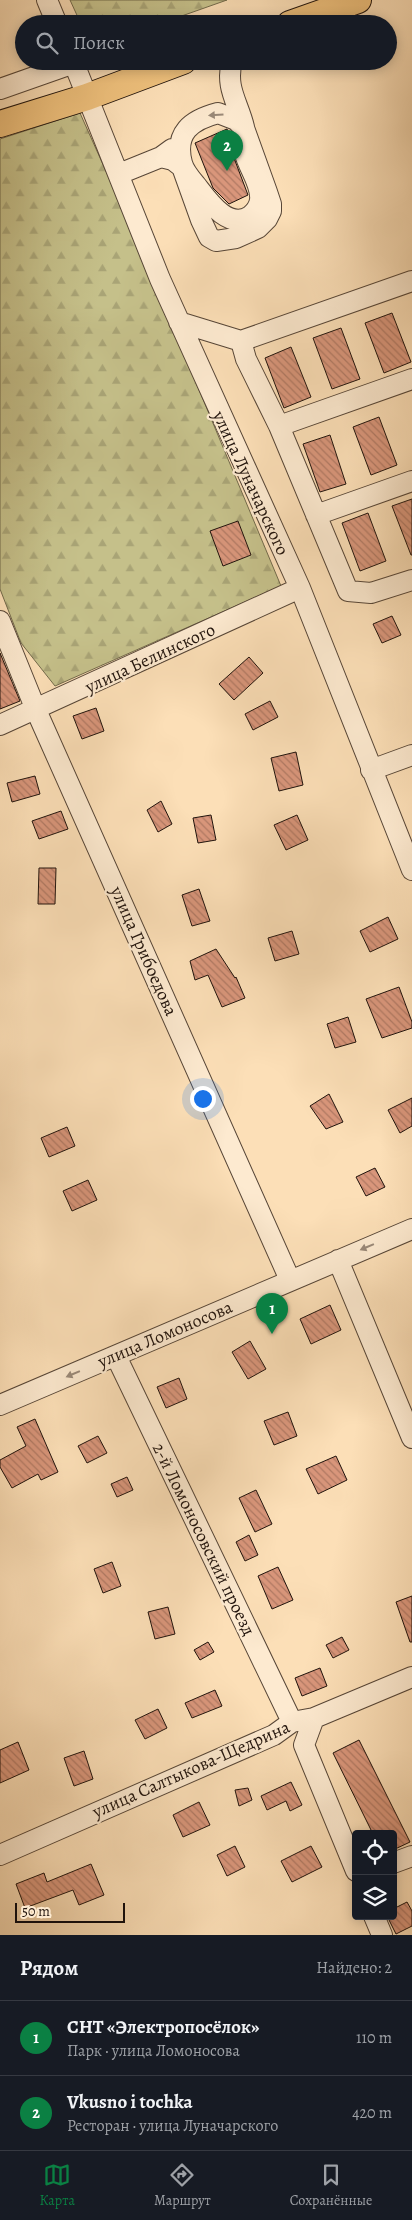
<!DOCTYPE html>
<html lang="ru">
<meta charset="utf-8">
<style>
:root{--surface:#171b24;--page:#20242c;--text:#f1f3f6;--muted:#9ea1a6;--line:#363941;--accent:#0b8043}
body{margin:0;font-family:Alegreya,serif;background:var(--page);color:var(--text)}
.controls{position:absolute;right:15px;bottom:15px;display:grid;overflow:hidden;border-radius:5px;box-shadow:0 2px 12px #0003}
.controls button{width:45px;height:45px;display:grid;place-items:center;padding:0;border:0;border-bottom:1px solid var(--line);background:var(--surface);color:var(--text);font:25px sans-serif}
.scale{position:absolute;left:15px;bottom:12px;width:110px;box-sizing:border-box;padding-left:5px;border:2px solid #20130c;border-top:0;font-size:14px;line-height:18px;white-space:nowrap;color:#20130c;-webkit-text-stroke:4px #fdead0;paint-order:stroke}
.you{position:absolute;left:202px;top:1098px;width:18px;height:18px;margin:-12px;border:4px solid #fff;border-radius:50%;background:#1a73e8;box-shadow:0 0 0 8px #1a73e833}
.badge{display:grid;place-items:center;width:32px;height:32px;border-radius:50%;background:var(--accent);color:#fff;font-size:16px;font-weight:700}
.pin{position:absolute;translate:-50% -41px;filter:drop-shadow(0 1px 2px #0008)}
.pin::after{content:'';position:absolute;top:26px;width:18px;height:15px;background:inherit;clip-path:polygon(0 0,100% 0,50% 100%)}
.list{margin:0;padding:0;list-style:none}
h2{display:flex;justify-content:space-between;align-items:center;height:65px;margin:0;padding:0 20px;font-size:21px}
h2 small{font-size:16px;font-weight:400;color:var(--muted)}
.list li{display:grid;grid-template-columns:32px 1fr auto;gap:15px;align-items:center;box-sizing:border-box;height:75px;padding:0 20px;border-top:1px solid var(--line)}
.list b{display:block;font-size:19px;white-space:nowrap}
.list p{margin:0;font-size:16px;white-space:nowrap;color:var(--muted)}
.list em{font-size:16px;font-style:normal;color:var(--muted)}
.icon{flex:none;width:28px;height:28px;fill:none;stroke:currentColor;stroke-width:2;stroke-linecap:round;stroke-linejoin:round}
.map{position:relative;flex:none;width:412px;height:1935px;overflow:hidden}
.search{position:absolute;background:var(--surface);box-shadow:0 2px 12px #0003;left:15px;right:15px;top:15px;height:55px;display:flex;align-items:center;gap:12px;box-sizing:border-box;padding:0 18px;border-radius:28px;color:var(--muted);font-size:19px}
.sheet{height:215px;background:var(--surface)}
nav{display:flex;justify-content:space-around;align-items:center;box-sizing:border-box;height:70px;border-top:1px solid var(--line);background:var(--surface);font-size:14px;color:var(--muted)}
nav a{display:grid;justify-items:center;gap:2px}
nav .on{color:var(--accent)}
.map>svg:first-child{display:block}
.forest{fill:url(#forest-firs);stroke:#726a4b}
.building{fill:url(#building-back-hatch);stroke:#20130c}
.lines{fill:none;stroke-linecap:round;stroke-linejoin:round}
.minor-casing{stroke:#574637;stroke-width:22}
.major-casing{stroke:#20130c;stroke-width:28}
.minor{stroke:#fdead0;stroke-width:20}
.major{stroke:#eec07c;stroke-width:26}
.oneway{fill:#9a8978}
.labels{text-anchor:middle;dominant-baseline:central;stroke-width:4.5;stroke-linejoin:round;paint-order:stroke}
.street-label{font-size:18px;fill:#20130c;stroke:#fdead0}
</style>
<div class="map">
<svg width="412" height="1935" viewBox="0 0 412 1935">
<defs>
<pattern id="forest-firs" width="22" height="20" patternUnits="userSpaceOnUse" patternTransform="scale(1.25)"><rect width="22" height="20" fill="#c5c08a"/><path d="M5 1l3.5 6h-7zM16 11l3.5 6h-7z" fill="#a9a476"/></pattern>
<pattern id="building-back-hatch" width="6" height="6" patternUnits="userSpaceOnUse" patternTransform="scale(1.25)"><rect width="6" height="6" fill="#d9967b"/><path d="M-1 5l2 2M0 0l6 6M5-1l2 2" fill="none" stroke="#b07963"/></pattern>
</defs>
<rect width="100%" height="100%" fill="#fcdfb7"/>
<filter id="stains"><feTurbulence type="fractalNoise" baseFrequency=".004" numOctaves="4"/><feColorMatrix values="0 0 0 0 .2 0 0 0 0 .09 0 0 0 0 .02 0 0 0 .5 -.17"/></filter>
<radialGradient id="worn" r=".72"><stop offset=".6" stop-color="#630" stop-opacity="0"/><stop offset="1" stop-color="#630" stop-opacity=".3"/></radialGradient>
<path class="forest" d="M70 0H227L159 24H81Z
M80 113 134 234 281 586 55 686 21 643 0 589V139Z"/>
<path class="building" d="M227 129 232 142 234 158 248 195 229 204 213 188 195 143Z
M392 313 411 362 384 373 365 323Z
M341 328 360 379 332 389 313 338Z
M291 347 311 397 284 408 265 358Z
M379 417 397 465 371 475 353 427Z
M330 435 346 484 320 492 303 444Z
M412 499V555H411L392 506Z
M368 513 386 561 360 571 342 523Z
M238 521 251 555 223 566 210 531Z
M392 616 401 635 382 643 373 624Z
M0 653 20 701 0 709Z
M249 657 263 673 234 700 219 684Z
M270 701 278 717 253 730 245 714Z
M96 708 104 731 82 739 73 716Z
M296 752 303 785 279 791 271 758Z
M35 776 40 794 12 802 7 783Z
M161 801 172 824 158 832 147 810Z
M61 811 68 829 39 839 32 821Z
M211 815 216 840 198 843 193 818Z
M297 815 308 840 286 850 274 825Z
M39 868H56L55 904H38Z
M199 889 210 921 192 926 182 895Z
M388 917 398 939 370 952 360 931Z
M292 931 299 954 275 961 268 938Z
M216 949 235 978 236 977 245 998 222 1007 208 975 195 980 190 961Z
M399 987 412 1022V1028L382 1038 366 999Z
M348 1017 356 1042 335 1048 327 1024Z
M329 1094 343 1122 326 1129 310 1106Z
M412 1098V1126L400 1133 388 1110Z
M67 1127 75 1146 49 1157 41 1138Z
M375 1168 385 1187 366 1196 356 1177Z
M88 1180 97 1200 72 1211 63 1191Z
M330 1305 341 1330 311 1344 300 1319Z
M250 1341 266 1369 248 1379 232 1352Z
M179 1378 187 1399 166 1408 157 1387Z
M288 1412 297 1436 274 1445 264 1421Z
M35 1419 58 1472 41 1480 38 1474 12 1488 0 1467V1460L26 1446 17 1427Z
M98 1436 107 1453 87 1463 78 1446Z
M336 1456 347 1480 318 1494 306 1469Z
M127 1477 133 1490 117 1497 111 1484Z
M256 1490 272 1524 255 1532 239 1498Z
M249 1535 258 1555 245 1561 236 1542Z
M112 1562 121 1586 103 1593 94 1569Z
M278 1567 293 1600 272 1609 258 1576Z
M412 1596V1642H410L396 1602Z
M168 1607 175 1634 155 1639 148 1612Z
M342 1637 349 1650 333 1658 326 1645Z
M208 1642 214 1652 200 1660 194 1650Z
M320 1668 327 1686 302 1696 295 1678Z
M215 1690 222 1706 192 1718 185 1703Z
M158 1709 167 1728 145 1739 135 1720Z
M359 1740 410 1842 393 1850V1834H373L333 1753Z
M18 1742 29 1770 0 1783V1750Z
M84 1751 93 1779 74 1786 64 1758Z
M291 1782 302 1805 290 1811 286 1801 267 1810 261 1796Z
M248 1788 252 1800 239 1806 235 1790Z
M199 1802 210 1825 183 1837 173 1815Z
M235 1846 245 1867 227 1876 217 1855Z
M311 1846 322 1867 292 1882 281 1861Z
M91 1864 104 1895 79 1905 73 1890 25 1908 16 1884 44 1873 47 1882Z
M407 1902 412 1911V1926L396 1934 387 1916H393V1909Z"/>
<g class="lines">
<g class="minor-casing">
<path id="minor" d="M47 0 57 24
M73 61 160 279 300 588 412 870
M0 89 74 63
M161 157 173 160 182 167 201 220 209 237 216 241 236 238 258 228 267 219 271 211V204L267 192 244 128 236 120 218 113C191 120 174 133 182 163 184 171 191 179 196 185 207 199 228 231 250 216 255 212 259 208 260 200 262 185 249 169 245 154 243 145 245 136 244 127 238 102 225 88 232 61
M119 174 161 157 172 149
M179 322 241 341 412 281
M241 341 246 359 279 426 348 591 371 593 412 580
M279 426 412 379
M316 515 412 481
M0 621 36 710 290 1280
M0 725 300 588
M371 770 412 755
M338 1260 412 1438
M116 1356 292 1722
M0 1405 412 1229
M314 1718 304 1745 356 1871
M0 1855 274 1735 292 1722 314 1718 412 1677
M393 1863 412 1856
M374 1916 382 1935"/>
</g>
<g class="major-casing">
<path id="major" d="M290 24 358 0
M0 124 87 97 183 61"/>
</g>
<use href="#minor" class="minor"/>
<use href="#major" class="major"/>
</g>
<defs><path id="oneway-solid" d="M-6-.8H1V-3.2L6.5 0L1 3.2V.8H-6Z" transform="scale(1.25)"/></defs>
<g class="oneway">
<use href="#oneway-solid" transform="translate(216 115) rotate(176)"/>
<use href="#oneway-solid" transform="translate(367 1247) rotate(157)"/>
<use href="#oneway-solid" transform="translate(73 1374) rotate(157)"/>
</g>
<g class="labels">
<g class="street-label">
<text transform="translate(251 483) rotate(65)">улица Луначарского</text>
<text transform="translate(150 658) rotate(-25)">улица Белинского</text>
<text transform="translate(144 951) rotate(66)">улица Грибоедова</text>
<text transform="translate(165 1334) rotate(-23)">улица Ломоносова</text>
<text transform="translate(204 1539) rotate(64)">2-й Ломоносовский проезд</text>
<text transform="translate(191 1769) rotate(-24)">улица Салтыкова-Щедрина</text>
</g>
</g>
<rect width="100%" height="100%" filter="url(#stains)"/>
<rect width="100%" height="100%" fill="url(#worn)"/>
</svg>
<div class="controls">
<button><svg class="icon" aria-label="locate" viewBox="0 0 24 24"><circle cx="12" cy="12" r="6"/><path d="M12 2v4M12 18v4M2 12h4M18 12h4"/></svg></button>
<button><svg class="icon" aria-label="layers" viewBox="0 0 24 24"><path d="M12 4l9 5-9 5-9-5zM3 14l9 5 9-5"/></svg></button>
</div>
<div class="scale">50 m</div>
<div class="you"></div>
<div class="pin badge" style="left:272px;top:1334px">1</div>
<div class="pin badge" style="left:227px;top:171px">2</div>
<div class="search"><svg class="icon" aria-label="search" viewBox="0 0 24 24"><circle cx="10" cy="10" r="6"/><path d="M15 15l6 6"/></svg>Поиск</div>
</div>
<section class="sheet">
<h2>Рядом<small>Найдено: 2</small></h2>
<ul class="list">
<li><span class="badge">1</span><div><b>СНТ «Электропосёлок»</b><p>Парк · улица Ломоносова</p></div><em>110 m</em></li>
<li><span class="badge">2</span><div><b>Vkusno i tochka</b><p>Ресторан · улица Луначарского</p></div><em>420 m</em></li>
</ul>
</section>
<nav>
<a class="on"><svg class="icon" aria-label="map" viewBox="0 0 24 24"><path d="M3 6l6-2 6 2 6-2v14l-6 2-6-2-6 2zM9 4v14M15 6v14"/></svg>Карта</a>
<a><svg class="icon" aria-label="directions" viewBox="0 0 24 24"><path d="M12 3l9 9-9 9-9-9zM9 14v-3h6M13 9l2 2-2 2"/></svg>Маршрут</a>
<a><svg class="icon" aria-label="saved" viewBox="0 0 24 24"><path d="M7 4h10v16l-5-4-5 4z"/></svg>Сохранённые</a>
</nav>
